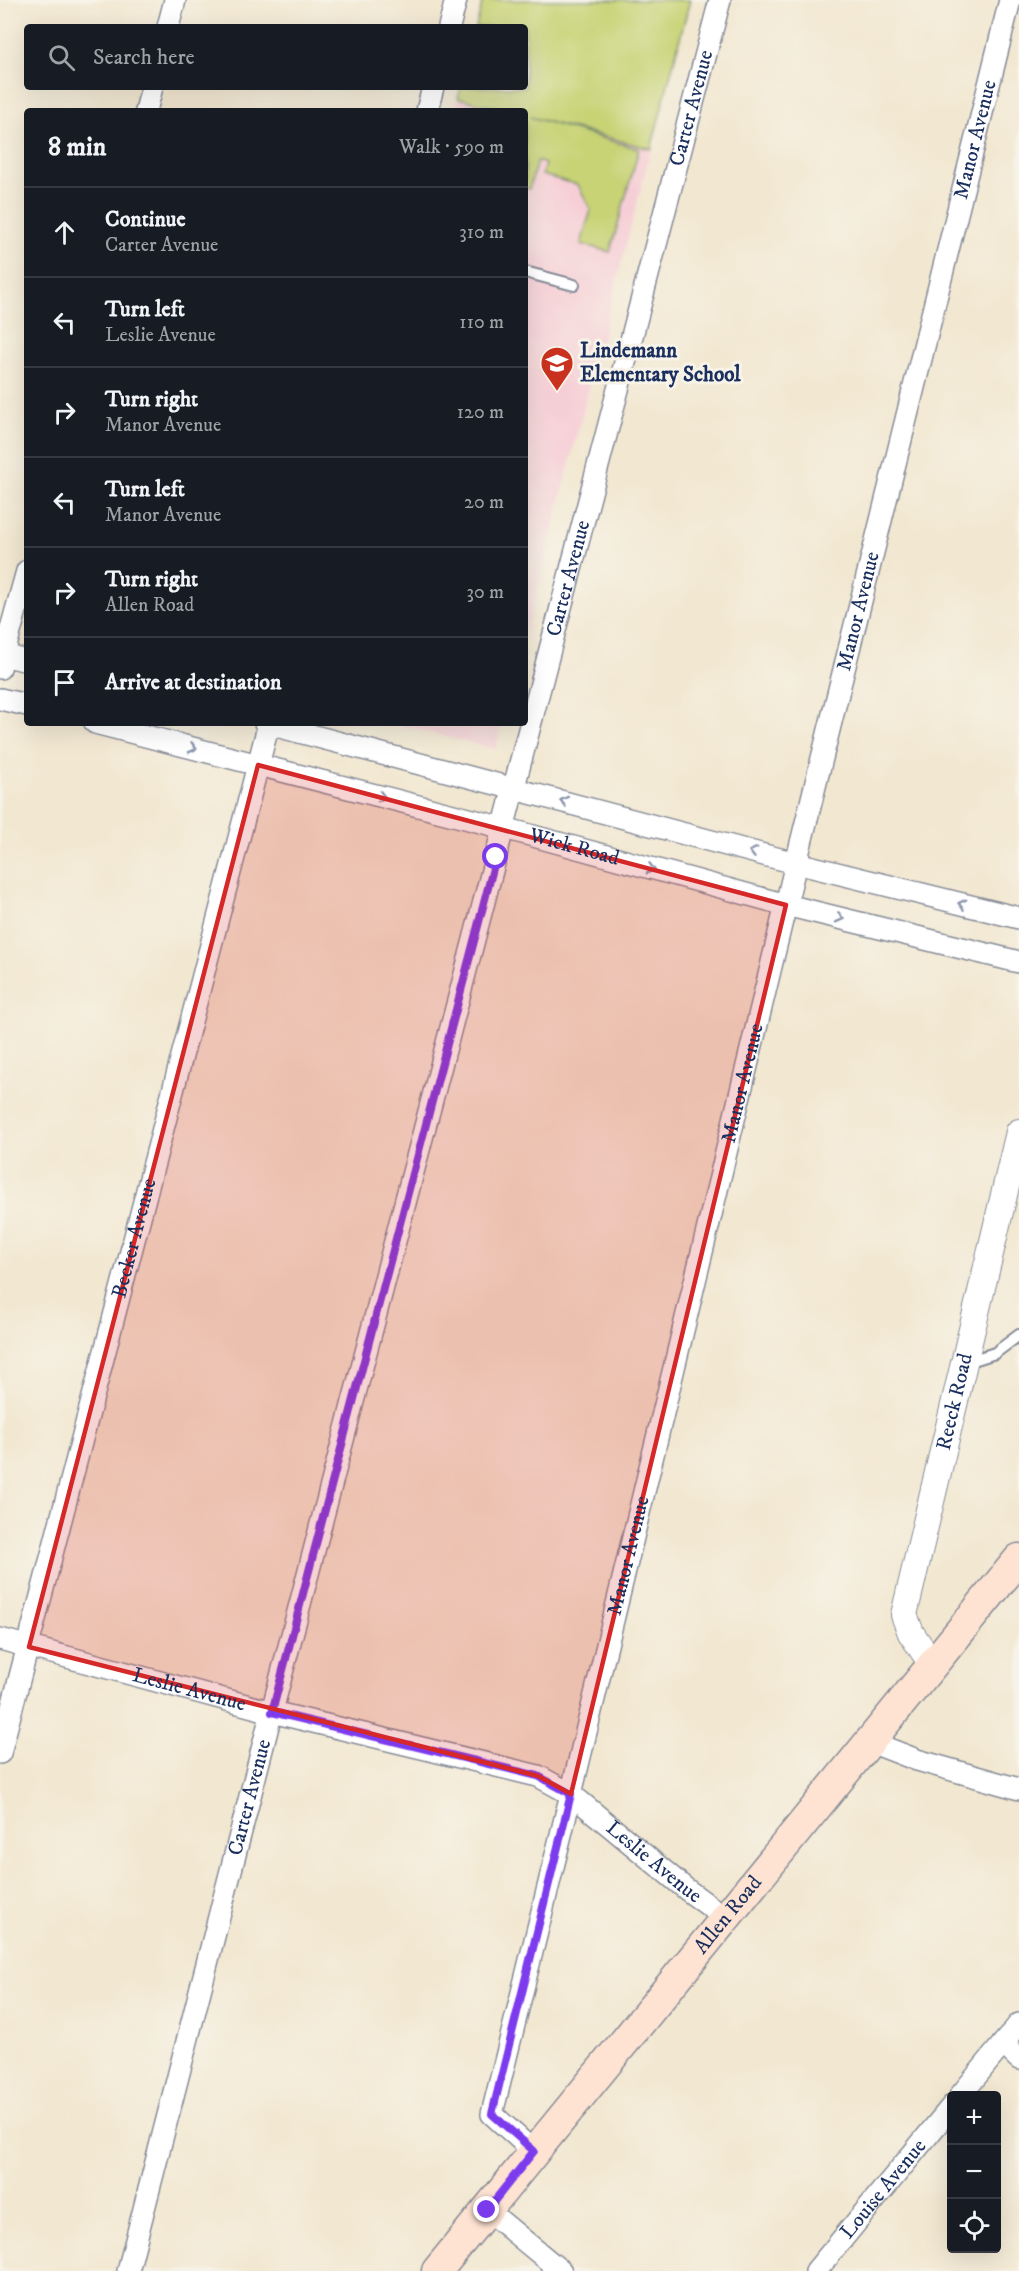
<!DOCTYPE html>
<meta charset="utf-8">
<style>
:root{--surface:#171b24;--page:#20242c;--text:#f1f3f6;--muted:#9ea1a6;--line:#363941}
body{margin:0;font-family:"IM FELL DW Pica",serif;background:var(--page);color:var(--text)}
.controls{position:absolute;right:18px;bottom:18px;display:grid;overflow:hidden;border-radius:6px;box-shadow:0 6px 24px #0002}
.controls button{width:54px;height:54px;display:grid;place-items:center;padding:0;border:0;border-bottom:2px solid var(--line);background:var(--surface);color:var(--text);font:30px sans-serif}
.stop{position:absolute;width:18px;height:18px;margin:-14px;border:4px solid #7c3aed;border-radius:50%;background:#fff}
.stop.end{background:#7c3aed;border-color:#fff;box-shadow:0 2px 6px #0008}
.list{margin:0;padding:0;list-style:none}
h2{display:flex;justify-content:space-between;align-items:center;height:78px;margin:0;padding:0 24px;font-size:26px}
h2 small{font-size:20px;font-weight:400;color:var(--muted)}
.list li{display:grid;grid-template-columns:39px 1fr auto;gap:18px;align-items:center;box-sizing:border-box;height:90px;padding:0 24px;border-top:2px solid var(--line)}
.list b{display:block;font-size:22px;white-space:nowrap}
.list p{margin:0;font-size:20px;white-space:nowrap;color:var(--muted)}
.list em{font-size:20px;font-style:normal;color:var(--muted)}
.icon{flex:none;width:33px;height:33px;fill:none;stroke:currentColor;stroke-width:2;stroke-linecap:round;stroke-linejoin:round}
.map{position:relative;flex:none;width:1019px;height:2271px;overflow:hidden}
.search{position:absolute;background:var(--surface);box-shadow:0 6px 24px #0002;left:24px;top:24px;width:504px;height:66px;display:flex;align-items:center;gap:15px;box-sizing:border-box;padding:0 21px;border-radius:6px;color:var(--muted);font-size:22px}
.panel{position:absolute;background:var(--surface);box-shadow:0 6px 24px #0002;left:24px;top:108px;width:504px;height:618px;border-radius:6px}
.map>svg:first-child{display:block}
.built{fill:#f6cfd6}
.green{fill:#c7d375;stroke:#71816a;stroke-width:1.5}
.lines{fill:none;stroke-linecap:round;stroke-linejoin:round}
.service-casing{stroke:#868b97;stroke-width:14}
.minor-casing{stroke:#868b97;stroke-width:24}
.tertiary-casing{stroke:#868b97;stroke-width:28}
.secondary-casing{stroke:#868b97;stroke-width:33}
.service{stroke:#fff;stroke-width:10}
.minor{stroke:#fff;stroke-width:21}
.tertiary{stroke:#fff;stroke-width:26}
.secondary{stroke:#fee3d2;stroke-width:30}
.oneway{stroke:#8d97ae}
.route{stroke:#7c3aed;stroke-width:8}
.marked{fill:#d62828;fill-opacity:0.2;stroke:#d62828;stroke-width:4.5;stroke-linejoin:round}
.labels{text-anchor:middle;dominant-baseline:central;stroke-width:6;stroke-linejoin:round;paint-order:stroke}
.street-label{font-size:21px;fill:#1b2f5e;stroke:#f7f3e8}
.poi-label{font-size:21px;font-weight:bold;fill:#1b2f5e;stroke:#f7f3e8;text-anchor:start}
</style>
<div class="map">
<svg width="1019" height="2271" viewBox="0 0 1019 2271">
<rect width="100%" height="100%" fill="#f7f3e8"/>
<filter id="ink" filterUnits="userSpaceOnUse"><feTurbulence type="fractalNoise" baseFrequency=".0167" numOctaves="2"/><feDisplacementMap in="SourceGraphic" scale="12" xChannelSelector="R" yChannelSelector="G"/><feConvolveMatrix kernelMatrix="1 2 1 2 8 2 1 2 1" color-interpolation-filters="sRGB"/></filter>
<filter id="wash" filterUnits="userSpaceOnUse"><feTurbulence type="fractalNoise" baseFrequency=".008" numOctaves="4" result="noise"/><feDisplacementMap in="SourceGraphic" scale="24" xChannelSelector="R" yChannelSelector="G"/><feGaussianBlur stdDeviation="1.35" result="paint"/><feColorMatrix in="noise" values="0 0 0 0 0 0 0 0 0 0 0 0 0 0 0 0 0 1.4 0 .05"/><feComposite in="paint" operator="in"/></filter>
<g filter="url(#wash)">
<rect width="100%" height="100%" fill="#f2e7d0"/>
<path class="built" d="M458 98 509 111H455Z
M525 115 651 149 525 636Z
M390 723H502L496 749Z"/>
<path class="green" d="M483 0H690L651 149 530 117 639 149 610 252 581 244 591 210 578 185 542 175 545 164 537 161 529 189 525 188V111H509L458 98 461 87H525V27H476Z"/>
</g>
<g filter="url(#ink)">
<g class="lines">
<g class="service-casing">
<path id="service" d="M525 272 574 285
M967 1362 995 1353 1019 1335"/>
</g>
<g class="minor-casing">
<g id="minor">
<path d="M168 27 175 0"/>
<path d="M449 27 456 0"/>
<path d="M146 111 152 87"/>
<path d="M427 111 433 87"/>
<path d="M0 654 27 661"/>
<path d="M0 668 27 571"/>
<path d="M0 699 27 705"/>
<path id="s1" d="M95 723 504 828 786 905 1019 962"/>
<path d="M265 723 768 856 1019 918"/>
<path id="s2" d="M0 1639 272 1712 538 1776 571 1794 686 1889 724 1917"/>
<path d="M868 1741 917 1760 1019 1789"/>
<path id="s3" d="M0 1753 269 723"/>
<path d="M1003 2044 1019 2059"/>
<path d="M960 2096 1019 2024"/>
<path id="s4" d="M533 2151 492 2114 571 1794 796 863 1010 0"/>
<path d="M487 2210 561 2271"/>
<path id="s5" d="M128 2271 266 1734 720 0"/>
<path id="s6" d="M816 2271 952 2106"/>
</g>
</g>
<g class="tertiary-casing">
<g id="tertiary">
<path id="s7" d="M932 1664 911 1633 904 1615 1019 1132"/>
</g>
</g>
<g class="secondary-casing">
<g id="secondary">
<path id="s8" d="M437 2271 1019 1559"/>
</g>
</g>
<use href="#service" class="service"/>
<use href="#minor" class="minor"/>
<use href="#tertiary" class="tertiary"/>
<use href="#secondary" class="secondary"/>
</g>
<defs><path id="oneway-chevron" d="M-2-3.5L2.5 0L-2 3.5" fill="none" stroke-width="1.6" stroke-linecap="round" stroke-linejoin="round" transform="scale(1.5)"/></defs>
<g class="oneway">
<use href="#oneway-chevron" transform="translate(193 748) rotate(15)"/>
<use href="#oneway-chevron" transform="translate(382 797) rotate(14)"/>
<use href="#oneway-chevron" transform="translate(564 801) rotate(-165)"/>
<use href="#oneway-chevron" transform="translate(753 852) rotate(-165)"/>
<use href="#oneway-chevron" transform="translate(651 869) rotate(15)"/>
<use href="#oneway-chevron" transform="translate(962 904) rotate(-166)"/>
<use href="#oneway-chevron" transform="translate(840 918) rotate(14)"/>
</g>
</g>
<g class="lines" filter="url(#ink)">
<path class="route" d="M487 2210 534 2151 492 2114 571 1794 538 1776 272 1712 496 857"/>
</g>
<path class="marked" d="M258 765 786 905 571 1794 538 1776 29 1647Z"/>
<defs>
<g id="school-pin" transform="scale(1.725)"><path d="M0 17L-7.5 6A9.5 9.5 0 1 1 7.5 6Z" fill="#c8321e" stroke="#f7f3e8"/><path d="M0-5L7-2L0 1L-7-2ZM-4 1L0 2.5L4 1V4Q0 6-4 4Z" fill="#fff"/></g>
</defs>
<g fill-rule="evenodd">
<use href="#school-pin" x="557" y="363"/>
</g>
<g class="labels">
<g class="street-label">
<text stroke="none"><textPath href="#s5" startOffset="2235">Carter Avenue</textPath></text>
<text stroke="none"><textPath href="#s4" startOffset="2088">Manor Avenue</textPath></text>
<text stroke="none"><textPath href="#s5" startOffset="1749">Carter Avenue</textPath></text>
<text stroke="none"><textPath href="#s4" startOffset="1602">Manor Avenue</textPath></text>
<text stroke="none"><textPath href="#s1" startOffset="495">Wick Road</textPath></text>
<text stroke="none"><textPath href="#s4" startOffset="1116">Manor Avenue</textPath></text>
<text stroke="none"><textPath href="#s3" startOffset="532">Becker Avenue</textPath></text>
<text stroke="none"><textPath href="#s7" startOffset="276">Reeck Road</textPath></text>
<text stroke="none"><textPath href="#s4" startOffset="630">Manor Avenue</textPath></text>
<text stroke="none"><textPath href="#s2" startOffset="196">Leslie Avenue</textPath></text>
<text stroke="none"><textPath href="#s5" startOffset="489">Carter Avenue</textPath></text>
<text stroke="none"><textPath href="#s2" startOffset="700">Leslie Avenue</textPath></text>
<text stroke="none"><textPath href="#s8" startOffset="460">Allen Road</textPath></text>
<text stroke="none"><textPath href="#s6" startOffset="106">Louise Avenue</textPath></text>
</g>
<g class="poi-label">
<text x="580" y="351">Lindemann<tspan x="580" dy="24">Elementary School</tspan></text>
</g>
</g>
</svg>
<div class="controls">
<button>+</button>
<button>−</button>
<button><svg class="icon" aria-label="locate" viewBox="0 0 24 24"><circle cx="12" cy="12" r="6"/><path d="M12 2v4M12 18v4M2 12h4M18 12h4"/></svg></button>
</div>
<div class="stop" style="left:496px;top:857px"></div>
<div class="stop end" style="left:487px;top:2210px"></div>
<div class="search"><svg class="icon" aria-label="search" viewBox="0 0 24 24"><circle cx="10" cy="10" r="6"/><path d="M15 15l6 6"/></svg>Search here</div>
<section class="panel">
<h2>8 min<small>Walk · 590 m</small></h2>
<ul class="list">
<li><svg class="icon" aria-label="ahead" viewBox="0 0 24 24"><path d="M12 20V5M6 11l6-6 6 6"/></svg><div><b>Continue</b><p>Carter Avenue</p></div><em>310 m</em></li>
<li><svg class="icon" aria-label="left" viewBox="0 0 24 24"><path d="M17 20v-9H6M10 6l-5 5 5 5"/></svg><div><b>Turn left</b><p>Leslie Avenue</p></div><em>110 m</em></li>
<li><svg class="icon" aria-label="right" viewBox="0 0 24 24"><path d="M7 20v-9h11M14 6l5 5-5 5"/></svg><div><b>Turn right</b><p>Manor Avenue</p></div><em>120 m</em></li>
<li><svg class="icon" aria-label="left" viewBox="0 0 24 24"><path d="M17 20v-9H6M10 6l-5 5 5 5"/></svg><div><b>Turn left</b><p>Manor Avenue</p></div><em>20 m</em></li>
<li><svg class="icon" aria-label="right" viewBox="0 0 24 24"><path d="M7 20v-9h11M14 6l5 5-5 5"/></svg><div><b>Turn right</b><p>Allen Road</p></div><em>30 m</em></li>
<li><svg class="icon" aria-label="arrive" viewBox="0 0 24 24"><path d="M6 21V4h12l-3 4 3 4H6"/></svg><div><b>Arrive at destination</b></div></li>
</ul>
</section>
</div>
